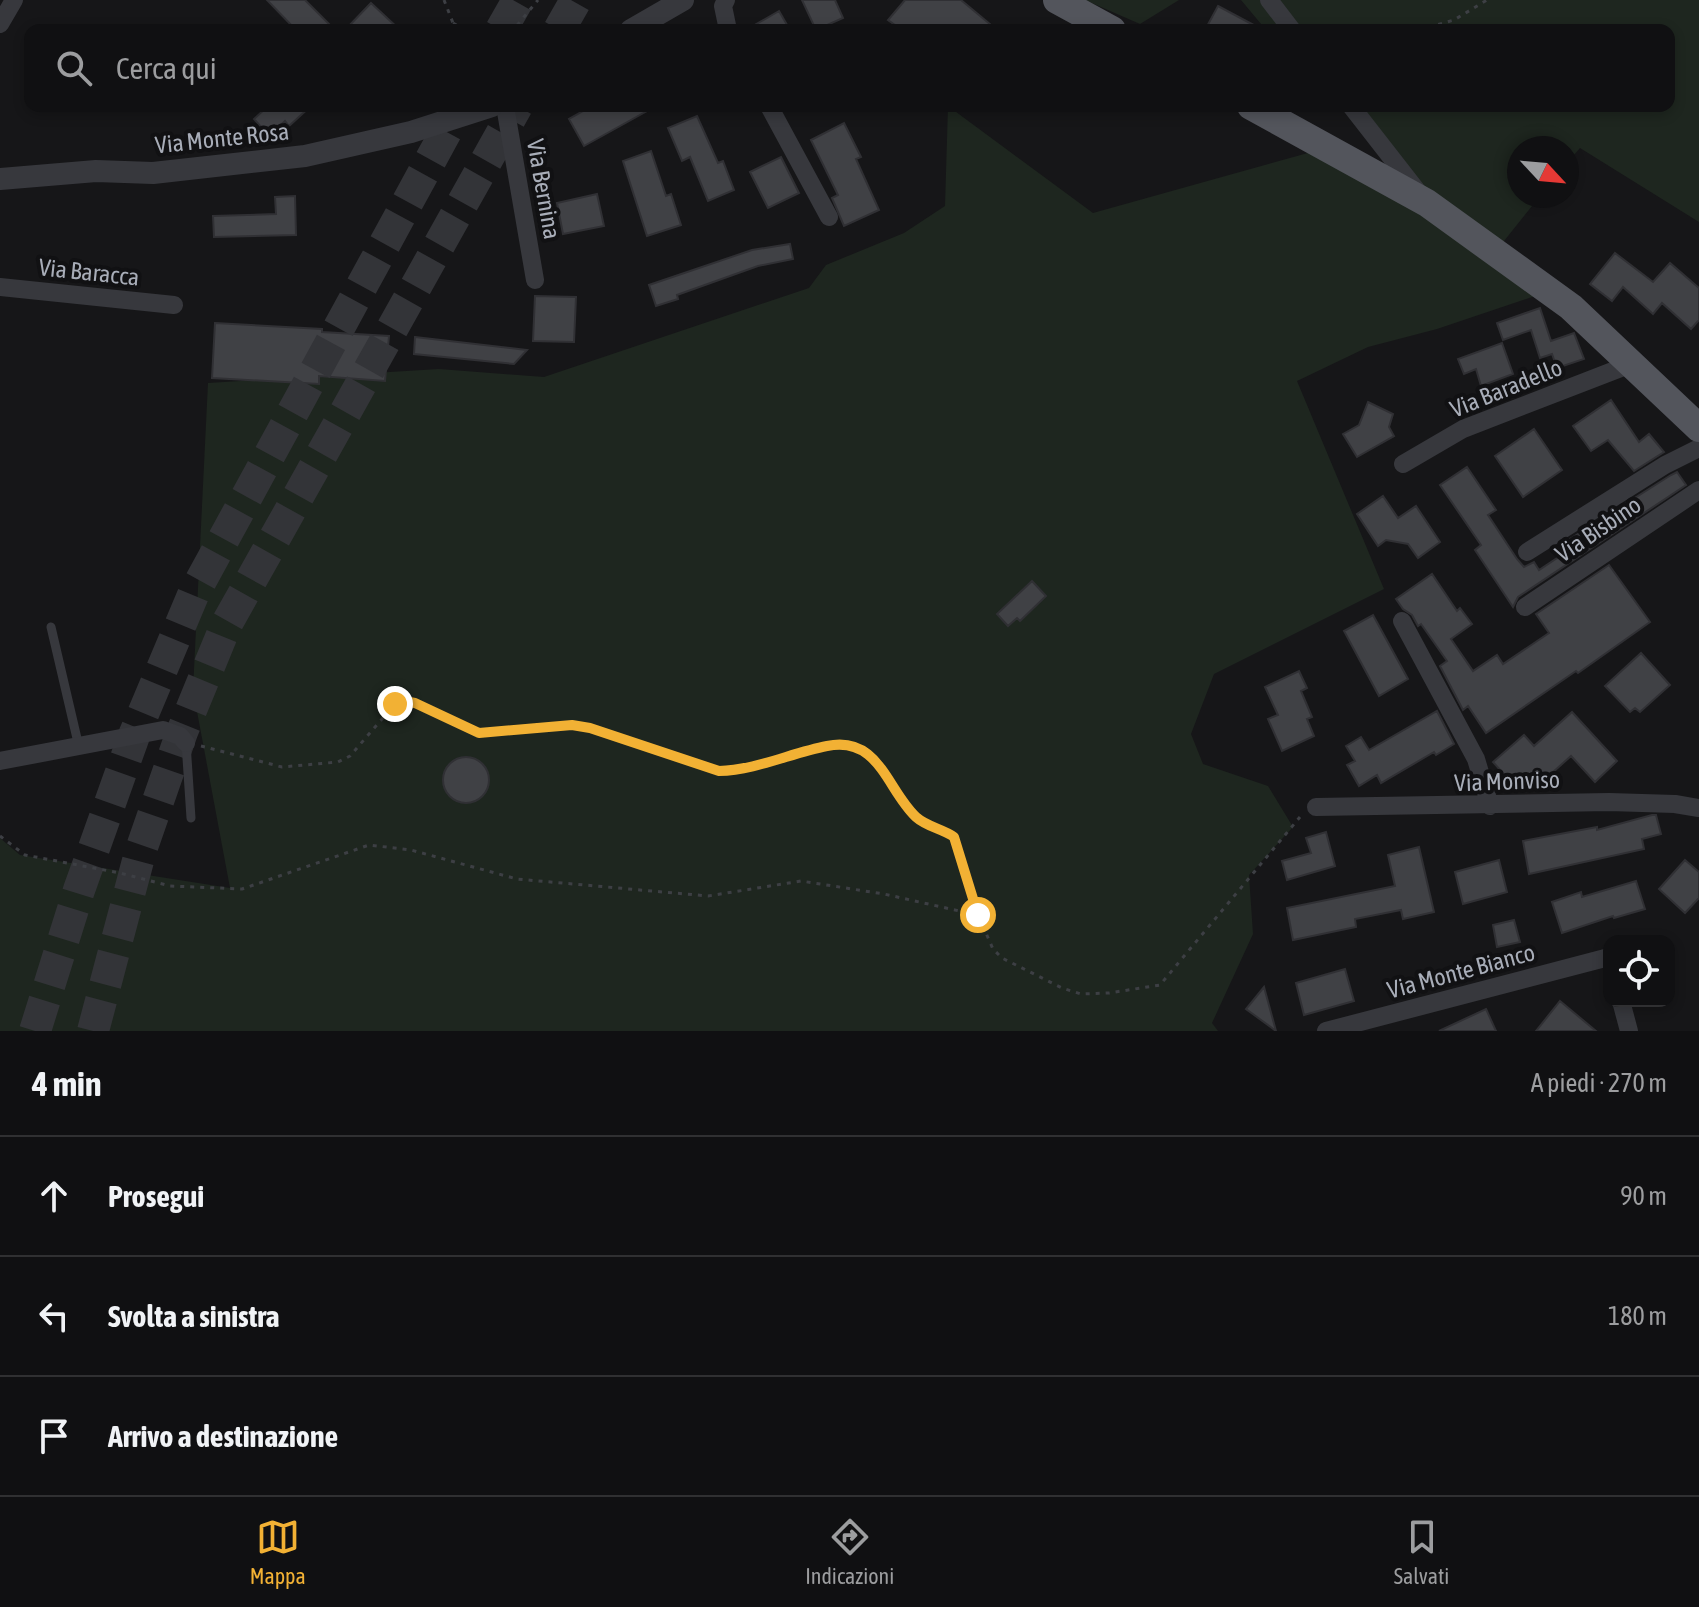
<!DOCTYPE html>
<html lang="it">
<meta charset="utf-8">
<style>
:root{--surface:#101012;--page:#1e1e20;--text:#f1f3f6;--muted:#9c9d9f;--line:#303032;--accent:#f2b134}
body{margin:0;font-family:"Asap Condensed",sans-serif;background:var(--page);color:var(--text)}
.controls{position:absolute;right:24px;bottom:24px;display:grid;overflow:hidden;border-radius:16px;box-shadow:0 4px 12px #0003}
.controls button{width:72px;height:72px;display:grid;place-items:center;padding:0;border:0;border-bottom:2px solid var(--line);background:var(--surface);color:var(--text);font:40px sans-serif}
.compass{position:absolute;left:1507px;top:136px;width:72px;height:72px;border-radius:50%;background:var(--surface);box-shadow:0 4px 12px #0003;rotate:116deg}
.stop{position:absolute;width:24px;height:24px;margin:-18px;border:6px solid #f2b134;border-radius:50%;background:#fff}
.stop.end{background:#f2b134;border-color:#fff;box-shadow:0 2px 8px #0008}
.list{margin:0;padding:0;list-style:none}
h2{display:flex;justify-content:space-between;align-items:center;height:104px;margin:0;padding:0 32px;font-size:34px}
h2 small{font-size:26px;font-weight:400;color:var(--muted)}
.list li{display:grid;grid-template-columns:52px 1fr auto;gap:24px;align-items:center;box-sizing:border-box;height:120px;padding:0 32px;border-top:2px solid var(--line)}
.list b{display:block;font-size:30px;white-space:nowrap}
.list em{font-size:26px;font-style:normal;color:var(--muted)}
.icon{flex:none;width:44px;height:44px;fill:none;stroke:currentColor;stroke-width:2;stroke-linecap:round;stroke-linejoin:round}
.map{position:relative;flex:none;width:1699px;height:1031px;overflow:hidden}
.search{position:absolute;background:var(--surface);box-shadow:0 4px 12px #0003;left:24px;right:24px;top:24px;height:88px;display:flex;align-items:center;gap:20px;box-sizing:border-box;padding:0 28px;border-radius:16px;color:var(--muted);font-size:30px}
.sheet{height:464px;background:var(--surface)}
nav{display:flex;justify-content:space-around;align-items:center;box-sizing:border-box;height:112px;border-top:2px solid var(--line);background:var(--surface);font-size:22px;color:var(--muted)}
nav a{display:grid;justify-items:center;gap:4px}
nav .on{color:var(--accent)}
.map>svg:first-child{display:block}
.green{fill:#1e261f}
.building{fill:#404145;stroke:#303034;stroke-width:2}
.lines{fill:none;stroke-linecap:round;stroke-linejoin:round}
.motorway-tunnel{stroke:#333438;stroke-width:32;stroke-dasharray:32 16;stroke-linecap:butt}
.path{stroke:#3d3f44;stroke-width:3;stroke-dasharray:4 6;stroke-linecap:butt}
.service{stroke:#37383d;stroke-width:9}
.minor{stroke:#37383d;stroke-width:18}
.tertiary{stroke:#37383d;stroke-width:22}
.primary{stroke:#53555c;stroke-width:28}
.route{stroke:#f2b134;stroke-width:10}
.labels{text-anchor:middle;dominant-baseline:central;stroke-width:8;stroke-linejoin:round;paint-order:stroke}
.street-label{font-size:24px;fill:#a8adb8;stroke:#111113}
</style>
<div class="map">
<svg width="1699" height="1031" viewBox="0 0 1699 1031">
<rect width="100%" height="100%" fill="#161618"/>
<path class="green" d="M1085 0H1179L1140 24Z
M1241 0H1699V222L1580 148 1567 163V148H1519V196H1540L1500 246 1541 294 1437 329 1368 347 1297 381 1384 589 1214 674 1191 734 1203 764 1268 786 1293 827 1249 875 1253 934 1212 1023 1218 1031H0V838L20 855 230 888 193 690 208 383 439 369 544 377 809 288 826 265 904 233 945 206 948 106 1093 213 1326 148 1425 202 1350 106H1669V30H1266Z"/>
<path class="building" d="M267 0H305L335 30H296Z
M802 0H835L843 18 816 30Z
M905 0H961L997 30H902L888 20Z
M371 3 400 30H345Z
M1218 6 1263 30H1205Z
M779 11 790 30H746Z
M268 106H311L289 126 285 121 269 136 254 119Z
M592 106H656L584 146 569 119Z
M697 116 718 163 723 161 734 190 708 201 690 157 682 161 668 128Z
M844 123 861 157 856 159 879 210 844 226 832 198 838 195 811 140Z
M651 151 666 196 671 194 681 225 647 236 623 161Z
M781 157 799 193 768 208 750 172Z
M597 194 604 226 563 234 557 203Z
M295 196 296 235 214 237 213 216 276 214 275 197Z
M790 244 793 259 758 266 677 295 678 299 656 306 649 285 752 250Z
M1615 253 1653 282 1670 263 1699 288V320L1691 329 1662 303 1653 314 1623 287 1612 301 1590 284Z
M535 296 576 297 574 342 533 341Z
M1540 308 1551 341 1574 333 1584 359 1557 368 1552 354 1540 358 1531 330 1503 340 1497 323Z
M215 323 322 329V332L389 336 385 381 319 376V384L212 378Z
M415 337 527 350 514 364 414 354Z
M1502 343 1513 374 1481 386 1476 369 1464 374 1458 359Z
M1611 400 1639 442 1649 434 1664 452 1634 471 1608 440 1591 451 1573 426Z
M1368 402 1393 414 1389 427 1394 436 1357 457 1343 434 1359 425Z
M1534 429 1562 470 1523 497 1495 456Z
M1467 467 1496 510 1488 515 1517 559 1524 567 1534 562 1539 570 1575 546 1570 539 1671 475 1677 472 1686 485 1518 597 1513 607 1475 550 1481 545 1440 485Z
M1383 496 1398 518 1416 506 1440 542 1418 558 1408 544 1386 540 1378 546 1357 514Z
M1609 565 1650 622 1578 673 1576 671 1486 733 1468 706 1463 710 1440 666 1447 661 1421 624 1418 626 1412 615 1403 609 1396 599 1432 574 1457 611 1460 608 1472 624 1451 639 1473 671 1497 655 1503 664 1549 633 1536 614Z
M1032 581 1046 596 1020 621 1017 618 1008 626 997 614Z
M1373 615 1408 679 1379 696 1344 631Z
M1641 653 1670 685 1640 712 1635 708 1630 712 1605 686Z
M1299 671 1307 688 1301 691 1312 717 1307 719 1314 736 1282 751 1268 719 1278 715 1265 687Z
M1437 711 1454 744 1436 755 1434 752 1381 783 1377 775 1359 786 1347 765 1355 761 1346 746 1361 737 1369 750Z
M1572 712 1617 761 1595 782 1571 756 1543 781 1538 775 1519 791 1493 762 1524 735 1534 746Z
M443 780a23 23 0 1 1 46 0a23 23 0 1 1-46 0Z
M1652 815H1656L1661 834 1642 839 1644 849 1529 874 1523 841 1597 827V830Z
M1326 832 1335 866 1287 880 1282 861 1311 853 1306 838Z
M1419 847 1434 912 1403 919 1401 910 1355 919 1356 927 1293 940 1287 908 1395 886 1388 855Z
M1499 860 1507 892 1463 904 1455 872Z
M1685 860 1699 872V898L1685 913 1659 889Z
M1636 881 1645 909 1614 918 1613 916 1562 933 1552 902 1581 892 1582 897Z
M1514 920 1520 942 1497 947 1493 925Z
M1345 969 1354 1001 1304 1015 1296 983Z
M1264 987 1276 1031 1246 1009Z
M1560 1001 1596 1031H1536Z
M1486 1009 1496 1031H1439Z"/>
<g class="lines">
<path class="motorway-tunnel" d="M501 30 518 0
M559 30 576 0
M35 1031 79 890 135 733 193 595 460 106
M93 1031 140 853 182 732 226 625 517 106"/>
<path class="path" d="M444 0 453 23 452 30
M453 23 465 30
M509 30 514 29 538 0
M1419 30 1454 20 1487 0
M201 746 282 767 338 762 350 756 395 704C417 696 456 725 479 733L572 725 590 728 719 771C756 770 791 753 827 746 879 735 887 790 916 817 927 827 943 829 954 837L978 915 993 949 1002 958 1062 988 1081 994 1109 993 1160 985 1300 817
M0 836 25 855 120 873 170 886 242 889 369 845 411 850 517 879 708 896 801 881 884 894 977 915"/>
<path class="service" d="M51 627 79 747
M186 743 191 818"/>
<path class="minor" d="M726 0 723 6 728 30
M1269 0 1292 30
M0 24 14 0
M505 106 535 280
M769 106 829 217
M1351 106 1418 192
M0 287 174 305
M1403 464 1463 429 1631 364
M1527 552 1665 465 1699 448
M1525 607 1699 490
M1402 621 1476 759 1490 806
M0 761 163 730 180 736 186 743
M1316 807 1609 802 1675 804 1699 808
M1621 1001 1629 1031
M1326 1031 1609 957"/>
<path class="tertiary" d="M631 30 683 0
M0 179 96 171 153 173 305 156 411 132 492 106"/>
<path class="primary" d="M1057 0 1112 30
M1251 106 1427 203 1571 307 1699 428"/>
</g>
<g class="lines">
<path class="route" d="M395 704 404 701 415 703 479 733 572 725 590 728 719 771C756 770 791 753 827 746 879 735 887 790 916 817 927 827 943 829 954 837L978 915"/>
</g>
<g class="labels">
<g class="street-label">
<text transform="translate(222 138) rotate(-6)">Via Monte Rosa</text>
<text transform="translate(544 189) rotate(80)">Via Bernina</text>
<text transform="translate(89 272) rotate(6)">Via Baracca</text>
<text transform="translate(1506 388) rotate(-22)">Via Baradello</text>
<text transform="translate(1598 529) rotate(-34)">Via Bisbino</text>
<text transform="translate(1507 781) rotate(-2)">Via Monviso</text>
<text transform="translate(1461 971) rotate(-15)">Via Monte Bianco</text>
</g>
</g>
</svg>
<div class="controls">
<button><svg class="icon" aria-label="locate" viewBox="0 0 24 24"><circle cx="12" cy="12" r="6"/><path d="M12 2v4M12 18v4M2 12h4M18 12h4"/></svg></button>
</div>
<svg class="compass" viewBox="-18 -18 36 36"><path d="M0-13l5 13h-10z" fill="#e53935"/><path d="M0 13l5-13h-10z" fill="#9c9d9f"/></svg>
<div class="stop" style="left:978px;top:915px"></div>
<div class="stop end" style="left:395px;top:704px"></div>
<div class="search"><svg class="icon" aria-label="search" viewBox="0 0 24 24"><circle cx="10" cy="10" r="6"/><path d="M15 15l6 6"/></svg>Cerca qui</div>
</div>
<section class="sheet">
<h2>4 min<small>A piedi · 270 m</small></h2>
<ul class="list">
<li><svg class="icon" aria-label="ahead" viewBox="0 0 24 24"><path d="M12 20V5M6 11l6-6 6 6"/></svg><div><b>Prosegui</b></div><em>90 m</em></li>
<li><svg class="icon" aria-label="left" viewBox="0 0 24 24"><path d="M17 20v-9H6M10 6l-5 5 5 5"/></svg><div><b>Svolta a sinistra</b></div><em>180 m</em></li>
<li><svg class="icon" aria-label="arrive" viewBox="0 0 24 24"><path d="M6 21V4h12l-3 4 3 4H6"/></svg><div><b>Arrivo a destinazione</b></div></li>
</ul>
</section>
<nav>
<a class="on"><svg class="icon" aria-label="map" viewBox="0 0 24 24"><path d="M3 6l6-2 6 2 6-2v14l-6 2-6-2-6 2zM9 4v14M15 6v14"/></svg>Mappa</a>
<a><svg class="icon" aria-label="directions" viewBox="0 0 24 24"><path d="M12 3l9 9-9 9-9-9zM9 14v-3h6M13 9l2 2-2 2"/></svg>Indicazioni</a>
<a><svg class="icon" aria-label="saved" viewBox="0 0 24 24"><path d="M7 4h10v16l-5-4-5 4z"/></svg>Salvati</a>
</nav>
